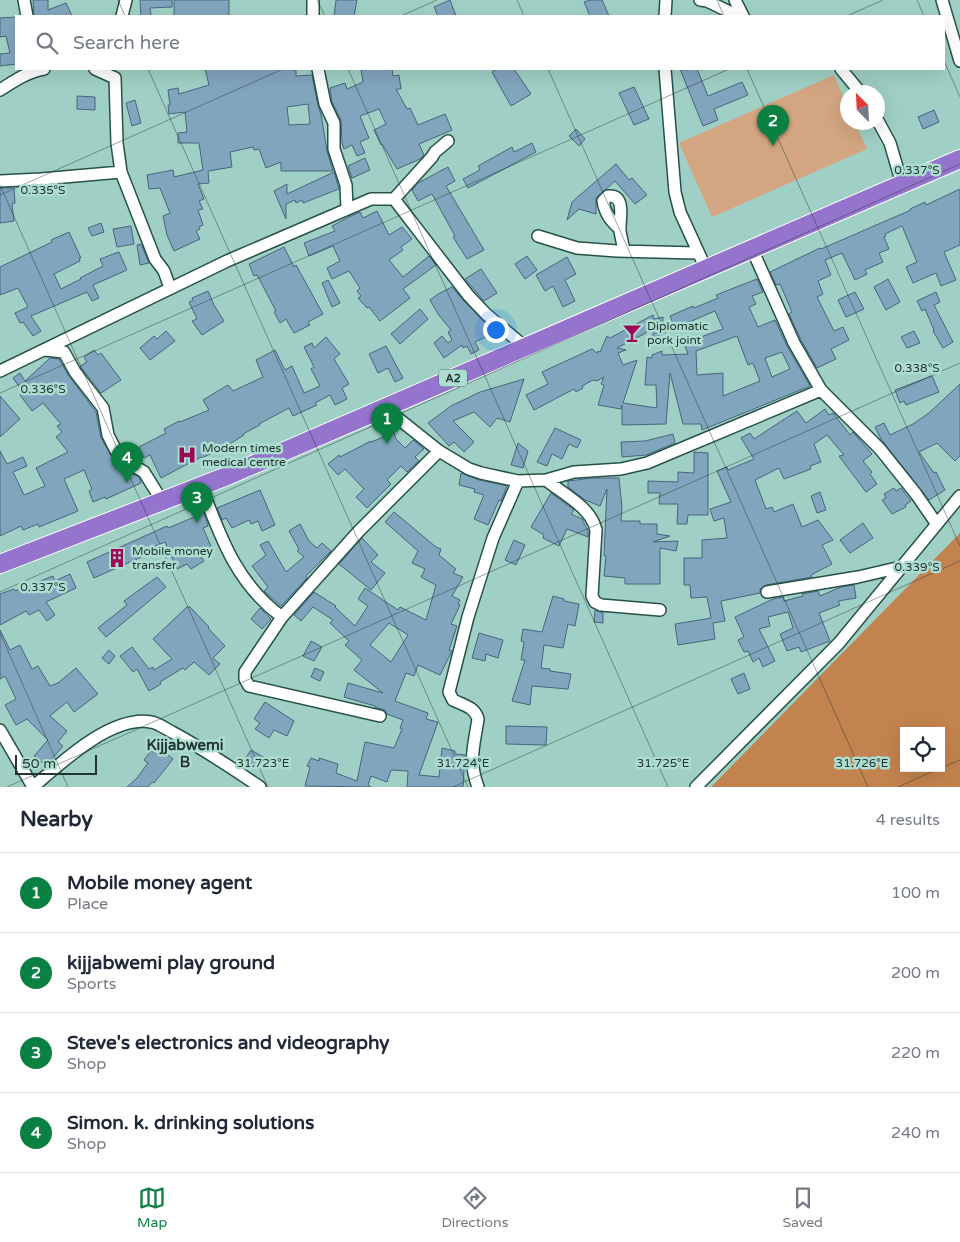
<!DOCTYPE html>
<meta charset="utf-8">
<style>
:root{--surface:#fff;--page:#f6f6f7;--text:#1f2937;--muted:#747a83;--line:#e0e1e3;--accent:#0b8043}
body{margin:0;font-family:"Varela Round",sans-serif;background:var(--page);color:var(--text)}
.controls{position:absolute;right:15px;bottom:15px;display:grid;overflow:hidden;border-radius:0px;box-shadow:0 5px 20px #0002}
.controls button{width:45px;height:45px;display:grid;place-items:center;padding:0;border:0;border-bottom:1px solid var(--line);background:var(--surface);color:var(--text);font:25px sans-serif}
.compass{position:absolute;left:840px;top:85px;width:45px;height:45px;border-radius:50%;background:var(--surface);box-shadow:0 5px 20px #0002;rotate:336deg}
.scale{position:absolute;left:15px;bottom:12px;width:82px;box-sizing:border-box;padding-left:5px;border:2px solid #233632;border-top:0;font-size:14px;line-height:18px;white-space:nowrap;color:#233632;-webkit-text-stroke:4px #adddd1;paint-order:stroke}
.you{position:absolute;left:495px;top:329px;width:18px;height:18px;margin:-12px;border:4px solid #fff;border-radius:50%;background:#1a73e8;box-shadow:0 0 0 8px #1a73e833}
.badge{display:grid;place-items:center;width:32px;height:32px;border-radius:50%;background:var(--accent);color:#fff;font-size:16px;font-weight:700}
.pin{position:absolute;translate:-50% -41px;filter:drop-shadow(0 1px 2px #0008)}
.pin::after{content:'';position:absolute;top:26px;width:18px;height:15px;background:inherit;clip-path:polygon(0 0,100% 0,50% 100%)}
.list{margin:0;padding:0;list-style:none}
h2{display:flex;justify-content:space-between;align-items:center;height:65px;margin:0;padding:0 20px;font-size:21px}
h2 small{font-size:16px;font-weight:400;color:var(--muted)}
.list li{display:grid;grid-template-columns:32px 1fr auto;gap:15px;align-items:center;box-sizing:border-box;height:80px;padding:0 20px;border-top:1px solid var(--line)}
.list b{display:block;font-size:19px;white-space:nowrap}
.list p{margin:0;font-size:16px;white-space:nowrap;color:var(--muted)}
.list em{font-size:16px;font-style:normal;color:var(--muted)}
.icon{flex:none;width:28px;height:28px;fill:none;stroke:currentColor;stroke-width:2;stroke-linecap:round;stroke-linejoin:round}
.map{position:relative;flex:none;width:960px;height:787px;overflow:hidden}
.search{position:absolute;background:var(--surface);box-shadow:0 5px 20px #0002;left:15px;right:15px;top:15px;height:55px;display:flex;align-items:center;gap:12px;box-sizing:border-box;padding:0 18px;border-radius:0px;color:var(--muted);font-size:19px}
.sheet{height:385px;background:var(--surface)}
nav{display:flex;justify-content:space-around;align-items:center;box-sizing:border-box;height:70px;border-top:1px solid var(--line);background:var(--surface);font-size:14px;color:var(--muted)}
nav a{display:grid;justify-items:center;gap:2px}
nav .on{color:var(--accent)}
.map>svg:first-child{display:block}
.green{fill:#d3a581}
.forest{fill:#c3834e;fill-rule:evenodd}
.building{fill:#82a5be;stroke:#45667c;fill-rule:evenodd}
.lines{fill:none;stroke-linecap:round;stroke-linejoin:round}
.minor-casing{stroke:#255249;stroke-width:14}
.highway-casing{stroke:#fff;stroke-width:20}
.minor{stroke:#fff;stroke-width:11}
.highway{stroke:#9474cd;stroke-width:18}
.ticks{fill:none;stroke:#233632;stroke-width:1;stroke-opacity:0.45}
.labels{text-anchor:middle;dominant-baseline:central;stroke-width:5;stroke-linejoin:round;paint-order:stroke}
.shield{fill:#adddd1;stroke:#4c6862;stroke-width:1}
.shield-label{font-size:11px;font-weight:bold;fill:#233632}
.poi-label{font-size:12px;fill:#233632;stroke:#adddd1;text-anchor:start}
.quarter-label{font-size:15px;font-weight:bold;fill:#233632;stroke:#adddd1}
.ticks-label{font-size:12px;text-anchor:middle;fill:#233632;stroke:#adddd1;stroke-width:5;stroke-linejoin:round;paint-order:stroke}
</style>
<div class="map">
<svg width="960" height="787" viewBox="0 0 960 787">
<rect width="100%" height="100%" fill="#a0d0c5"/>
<path class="green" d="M834 75 847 106 848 122 855 123 867 149 712 217 679 143Z"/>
<path class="forest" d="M960 533V787H711ZM904 731H941V768H904Z"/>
<path class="building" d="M33 0H48V10L66 3 72 16H34Z
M140 0H172V7L150 8 151 16H141Z
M174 0H229V16H174Z
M336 0H357L354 16H334Z
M450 0 456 16H438L434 7Z
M590 0H602L609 16H590L584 2Z
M16 17V64L0 66V54L10 53 6 36 0 37V18Z
M205 69H284L296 70V76L312 75 318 106 321 114 327 151 333 171H281V162L266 168 259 149 254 150 253 147 230 152 232 167 208 171 209 183 198 184 204 199 199 201 203 209 198 210 203 225 199 227 200 229 196 231 200 239 174 251 167 235 163 216 170 213 160 188 149 189 147 175 173 170 174 177 203 170 199 143H178V133L187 132 185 112 169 114 168 105H170L168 90 178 88 179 94 209 85ZM308 104 310 124 289 125 287 107Z
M361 69H392L393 76 399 75 401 89H396L407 109 410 108 418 125 445 114 452 130 419 144 424 155 420 159 397 169 382 144 381 145 374 130 386 124 379 109 360 116 369 138 360 142 365 153 357 156 352 145 344 149 342 143 341 120 332 102 330 88 345 83 347 89 363 82Z
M497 69H514L531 94 511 106 492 72Z
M680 69H697L708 96 742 82 748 95 714 109 718 120 703 126Z
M634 87 649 119 634 125 619 93Z
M77 96 95 97V110L77 109Z
M135 100 141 123 132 126 126 103Z
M934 110 939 122 923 129 918 117Z
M576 129 585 139 579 146 569 136Z
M532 143 536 152 468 188 463 179 480 170 478 166 512 147 514 152Z
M365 158 370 170 352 178 348 166Z
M616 164 629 180 632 178 647 195 635 204 615 181 596 198V214L579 209 567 220 572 202Z
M448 167 455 181 446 186 484 250 467 259 453 237 455 236 432 194 418 201 412 190 418 183Z
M334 172 339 189 303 203 302 200 296 203 295 200 286 204V219L274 191 287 184V194Z
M0 188H14L15 203 12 204 14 221 0 223Z
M960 189V245L944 252 956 280 941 286 936 273 913 283 906 267 917 262 902 226 885 234 886 236 884 237 889 249 879 253 883 262 865 270 867 274 855 280 842 253 825 260 831 275 818 281 823 294 817 297 834 331 843 327 849 340 831 349 836 359 817 368 801 340 789 314 792 312 780 284 776 285 770 272 820 248 821 249 911 210 910 209 925 202 926 205Z
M377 211 389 235 402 227 412 239 401 247 403 250 389 260 403 277 429 256 436 265 403 289 410 298 380 321 369 307 367 308 358 298 361 296 357 291 360 288 349 271 332 279 327 268 340 261 333 246 309 256 304 243 335 231 332 226 349 217 360 212 363 218Z
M101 223 104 232 92 236 88 228Z
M131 226 134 244 117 247 113 229Z
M69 232 81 258H79L80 261 54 274 61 289 81 279 80 278 103 266 100 259 119 252 127 270 93 285 99 298 92 301 87 292 31 316 41 331 33 336 23 322 20 323 15 313 28 307 18 288 0 295V267L52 242 51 240Z
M141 244 149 263 140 265 137 245Z
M284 247 294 267 296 265 323 314 308 322 310 325 294 333 286 319 280 323 274 312 276 311 257 275 254 276 249 264Z
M527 256 537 270 525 279 515 264Z
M567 257 576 274 565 280 575 301 563 307 553 286 545 291 536 275Z
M481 269 497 293 484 301 465 279Z
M757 279 763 292 752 296 756 304 749 307 758 327 775 320 787 346 810 386 702 430 701 424H683L670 373 666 424 622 425V405L621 409 598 405 604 385 601 384 604 377 597 381 593 380 582 386 583 388 576 392 574 389 534 410 526 395 548 384 542 372 592 349 597 353 598 351 600 352 607 336 610 338 653 315 654 319 663 317V334L653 338V329H647L646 333 617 348 626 350 618 353 623 365 637 360 623 403 657 408 656 385H645L647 357 652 358V355L662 351V355L688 354 684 343 723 329 715 311 675 328 670 316 693 306 694 308 718 298 716 295ZM737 336 748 365 753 363 760 381 723 396V373L697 375 696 351ZM782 352 790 369 772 377 765 358Z
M888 279 900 302 886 310 874 287Z
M328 280 340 303 332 307 322 283Z
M452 287 463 300 495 333 475 342 479 350 471 354 467 346 463 348 462 345 444 358 434 343 442 336 448 343 452 340 448 332 451 330 438 314 430 300 438 294Z
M208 291 214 305 224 321 202 335 192 321 197 319 189 302 193 300 192 298Z
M855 292 864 309 846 317 838 300Z
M936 292 940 302 934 305 953 342 943 348 933 331 934 330 925 309 922 311 917 301Z
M420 309 428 319 400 344 391 334Z
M166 331 175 341 150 360 140 348 154 336 157 339Z
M914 331 920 343 907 348 901 337Z
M326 337 340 354 334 359 349 384 342 388 347 399 335 405 330 395 315 403 317 405 293 416 289 408 259 424 260 425 243 434 244 435 228 445 202 458 201 457 161 478 150 455 144 458 139 447 166 433 164 429 179 421 180 422 209 410 203 400 228 385 233 391 263 377 256 360 275 350 285 370 292 366 304 393 320 386 311 369 314 367 304 347 312 343 314 348Z
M386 346 403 378 395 382 388 368 378 373 369 354Z
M94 350 98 355 101 353 121 380 101 393 80 366 87 362 84 357Z
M50 358 59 359 69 376 96 412 101 438 115 462 130 473 131 475 133 474 139 477 141 483 106 499 105 497 93 502 89 491 92 489 84 470 64 479 78 511 39 527 38 524 23 530 21 526 0 536V451L7 464 23 457 27 466 13 472 24 495 45 486 36 468 68 452 56 437 62 432 57 426 61 424 43 403 32 411 20 395 23 392 13 378 20 373 25 381Z
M932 376 939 392 906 405 904 401 900 403 895 390Z
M524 379 510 422 497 418 490 427 474 412 453 421 474 442 464 452 454 442 449 446 428 423 451 406 480 392Z
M960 384V456L955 461 937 443 919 452 934 473 936 472 945 490 929 500 881 439 875 427 884 423 890 435 913 424 929 413Z
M0 396 20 419 0 437Z
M825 409 829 415 833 413 850 435 853 432 872 454 863 461 872 472 870 474 877 484 866 492 839 456 844 455 827 435 814 444 821 462 810 466 811 469 784 479 779 468 755 480 766 509 772 507 774 512 793 504 802 527 818 520 833 540 822 545 832 564 811 575 812 577 766 585 760 589V593L721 601 725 621 713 623 715 639 678 645 675 624 711 618 707 597 691 598 690 585H684V558H702V540L727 538 724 518 714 521 710 509 731 502 717 471 727 467 728 470 754 459 741 438 750 433 754 439 797 411 806 423Z
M555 428 581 440 577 448 569 444 562 459 552 454 547 466 537 462Z
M394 433 396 439 405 448 413 440 424 449 415 457 419 461 407 472 401 466 387 480 391 484 367 508 356 497 364 489 345 469 338 475 328 464 339 455 340 457 371 441V442Z
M673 434 675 443 646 455 622 457 621 442 645 441Z
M518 443 528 451 523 468 511 465Z
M694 452 708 453V515H688L687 524H677L678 504H659L660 493H648V481L678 482V472L694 473Z
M461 473 479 480 507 486 501 501 499 500 488 525 474 519 484 495 474 492 475 489 459 485Z
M592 478H619L622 507 621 521H640V524H657V534L670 536 653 542 678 541 676 551 660 548V584H625V578L604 576 606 556H604L607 489 600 506 585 500 568 487V481Z
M894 488 896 491 901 488 911 501 905 505 906 507 892 514 882 500 886 498 884 494Z
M260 490 275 525 262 531 258 521 251 524 249 520 232 528 226 518 222 520 217 508Z
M820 492 826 510 817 513 811 496Z
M551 493 574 510 571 514 582 519 588 531V537L567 529 559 546 543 538 544 535 531 527Z
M394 512 436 547 441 549 439 555 456 569 453 573 463 577 452 596 460 600 458 604 460 605 451 624 457 626 449 650 452 651 440 675 418 665 414 676 406 673 395 701 428 713 426 719 438 722 419 775 439 777 442 748 455 751V754L465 755 463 787H407L408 771 391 770 387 782 371 776 368 785 371 787 305 786 310 767 307 766 311 758 319 761V758L338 764 336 773 357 781 365 742 394 748 402 729 400 728 403 720 387 714 385 710 375 707V706L344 697 348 683 383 693 354 670 362 660 345 645 349 641 330 623 333 620 313 607 301 621 294 615 314 592 336 606 335 607 355 626 368 606 358 599 365 588 398 610 400 607 426 620 436 585 421 577 425 569 412 563 418 551 385 522ZM389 623 408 635 391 662 370 645Z
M204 513 208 526 203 528 214 553 201 557 204 561 191 569 187 564 177 569 165 542 144 551 146 555 94 578 87 562 167 526 168 528Z
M863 523 873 538 850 553 840 540Z
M300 524 309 541 317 548 322 543 331 551 306 576 307 578 281 606 264 591 268 587 252 566 266 555 260 545 268 541 286 572 304 557 297 551 299 549 289 531Z
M362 538 378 555 371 562 385 573 371 590 339 564Z
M514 540 525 545 516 565 505 560Z
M70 574 76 588 46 602 55 615 47 621 39 610 29 615 26 611 0 625V594L14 589 15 591 53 576 55 581Z
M157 577 166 587 106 637 98 628 127 605 124 601Z
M854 585 856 598 838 601 840 605 819 613 830 641 801 652 799 647 787 651 780 634 793 628 788 612 768 617 770 626 759 629 775 661 763 667 759 658 753 662 748 651 744 652 738 640 744 637 735 617 773 599 783 597 784 601 803 596 802 594 818 591 820 596 841 587Z
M553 596 564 599V601L579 604 575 626 568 624 563 648 544 645 541 668 550 669V671L571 674 568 689 532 686 530 705 512 701 525 660H521L524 642 521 641 523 629 542 632Z
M187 607H190L209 627 208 628 225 646 213 658 220 664 209 675 194 662 185 670 183 668 160 682 161 684 149 691 137 669 133 672 120 656 132 647 149 669 153 667 154 670 172 659 153 639Z
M260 608 271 619 262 629 251 619Z
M595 610 603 613V623L594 622Z
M0 630 10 650 20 645 32 669 38 666 50 686 58 683 76 668 98 694 74 712 67 702 50 716 67 731 58 742 63 746 46 766 34 756 48 740 27 719 16 725 5 705 16 699 5 676 0 679Z
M479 633 503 640 498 658 486 654 485 661 472 658Z
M311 641 322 647 314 661 303 656Z
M109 650 115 656 109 664 102 658Z
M315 668 324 672 320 681 311 677Z
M744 673 750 689 738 694 731 679Z
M265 702 294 721 287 736 274 730 269 738 255 729 260 723 254 719Z
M506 726 547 727 546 745 506 744Z
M159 748 173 759 154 783 152 782 148 787H127L137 778 148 763 144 760 151 751 155 753Z
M251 750 265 758 258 768 245 759Z"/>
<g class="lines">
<g class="minor-casing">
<path id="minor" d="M24 0 27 16
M700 0 707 1 738 16
M735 0 743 16
M942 0 960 61
M122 16 126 0
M313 16V0
M665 16 666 0
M95 69 115 78 117 143 121 172 155 259 164 271 170 288
M318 69 325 104 334 123V149L346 185 347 209
M665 69 675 192 680 212 706 269
M841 69 860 92
M0 90C14 81 27 72 44 69
M878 121 890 143 902 184
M0 181 41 179 121 172
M394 199 432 157 435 152 448 141
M620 229C611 221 605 214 603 201L608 196C627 194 619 221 620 231 621 238 623 244 624 251
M538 236 577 248 617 251 697 253
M752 249 794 343 821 390 880 449 916 494 936 523
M44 350 64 352 75 372 103 408 108 435 115 449 121 458 144 472 162 501
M0 371 227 261 371 199H394L468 295 486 314 525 347
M385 408 439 451 469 469 481 473 518 481 546 480 574 472 621 469 647 463 821 390
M546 480C563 494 591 507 596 530L592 596 595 602 601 605 660 610
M201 486C221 538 236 583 282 617
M767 592 858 577 901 567
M380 716 249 686 245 679V672L282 617 358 532 439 451
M0 730 33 787C61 763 111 715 151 722 158 723 166 729 172 732 202 748 232 768 260 787
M478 787C468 760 474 746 478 719 475 707 463 705 453 700L449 692 468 617 493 538 518 481
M696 787 839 643 960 496"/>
</g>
<g class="highway-casing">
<path id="highway" d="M0 564 227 476 960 159"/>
</g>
<use href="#minor" class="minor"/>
<use href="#highway" class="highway"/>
</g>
<path class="ticks" d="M118 0 125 16M317 0 325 16M517 0 524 16M717 0 724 16M917 0 924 16M401 16 437 0M847 16 883 0M944 61 960 97M148 69 468 787M348 69 668 787M548 69 868 787M747 69 960 546M0 185 268 787M0 195 283 69M0 393 729 69M0 592 960 164M0 633 68 787M941 768 960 760M7 787 960 363M453 787 960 561M898 787 940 768"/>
<defs>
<g id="bar-bare" transform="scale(1.5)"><path d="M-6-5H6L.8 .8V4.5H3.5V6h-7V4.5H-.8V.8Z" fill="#9d0854" stroke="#adddd1" stroke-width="2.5" paint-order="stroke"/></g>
<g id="hospital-bare" transform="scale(1.5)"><path d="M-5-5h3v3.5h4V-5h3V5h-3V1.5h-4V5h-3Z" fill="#9d0854" stroke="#adddd1" stroke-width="2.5" paint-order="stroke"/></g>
<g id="building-bare" transform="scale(1.5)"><path d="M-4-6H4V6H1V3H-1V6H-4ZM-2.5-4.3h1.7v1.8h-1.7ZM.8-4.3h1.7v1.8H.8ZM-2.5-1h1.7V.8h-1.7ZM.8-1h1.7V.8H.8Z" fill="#9d0854" stroke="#adddd1" stroke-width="2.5" paint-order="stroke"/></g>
</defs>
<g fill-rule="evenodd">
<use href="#bar-bare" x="632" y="333"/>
<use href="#hospital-bare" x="187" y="455"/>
<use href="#building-bare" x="117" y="558"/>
</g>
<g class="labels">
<rect class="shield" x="439" y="369.5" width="28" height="17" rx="4"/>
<g class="shield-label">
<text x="453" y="378">A2</text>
</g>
<g class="poi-label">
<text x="647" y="326">Diplomatic<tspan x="647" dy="14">pork joint</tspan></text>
<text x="202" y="448">Modern times<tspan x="202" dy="14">medical centre</tspan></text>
<text x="132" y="551">Mobile money<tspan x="132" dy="14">transfer</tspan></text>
</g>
<g class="quarter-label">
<text x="185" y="745">Kijjabwemi<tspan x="185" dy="17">B</tspan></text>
</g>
</g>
<g class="ticks-label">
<text x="917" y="174">0.337°S</text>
<text x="43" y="194">0.335°S</text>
<text x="917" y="372">0.338°S</text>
<text x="43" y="393">0.336°S</text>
<text x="917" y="571">0.339°S</text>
<text x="43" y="591">0.337°S</text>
<text x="263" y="767">31.723°E</text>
<text x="463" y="767">31.724°E</text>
<text x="663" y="767">31.725°E</text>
<text x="862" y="767">31.726°E</text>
</g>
</svg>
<div class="controls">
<button><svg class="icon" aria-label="locate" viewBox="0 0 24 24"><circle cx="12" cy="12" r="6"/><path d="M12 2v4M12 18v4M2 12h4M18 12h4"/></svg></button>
</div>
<svg class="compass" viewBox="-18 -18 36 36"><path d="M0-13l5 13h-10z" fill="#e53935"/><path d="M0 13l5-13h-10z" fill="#747a83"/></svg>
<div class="scale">50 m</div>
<div class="you"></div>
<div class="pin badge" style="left:387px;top:444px">1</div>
<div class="pin badge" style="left:773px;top:146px">2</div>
<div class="pin badge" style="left:197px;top:523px">3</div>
<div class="pin badge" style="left:127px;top:483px">4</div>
<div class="search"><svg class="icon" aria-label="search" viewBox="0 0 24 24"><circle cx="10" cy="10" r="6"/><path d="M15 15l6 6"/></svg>Search here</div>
</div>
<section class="sheet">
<h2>Nearby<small>4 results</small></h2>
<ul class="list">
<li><span class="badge">1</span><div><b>Mobile money agent</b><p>Place</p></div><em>100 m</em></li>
<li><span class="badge">2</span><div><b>kijjabwemi play ground</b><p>Sports</p></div><em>200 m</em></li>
<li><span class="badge">3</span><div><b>Steve's electronics and videography</b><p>Shop</p></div><em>220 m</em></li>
<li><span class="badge">4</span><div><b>Simon. k. drinking solutions</b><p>Shop</p></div><em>240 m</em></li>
</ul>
</section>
<nav>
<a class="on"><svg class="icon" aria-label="map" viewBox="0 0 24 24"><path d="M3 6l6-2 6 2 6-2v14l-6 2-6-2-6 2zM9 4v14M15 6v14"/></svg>Map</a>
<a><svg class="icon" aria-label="directions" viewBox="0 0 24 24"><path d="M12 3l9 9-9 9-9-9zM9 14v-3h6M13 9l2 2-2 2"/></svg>Directions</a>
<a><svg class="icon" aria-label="saved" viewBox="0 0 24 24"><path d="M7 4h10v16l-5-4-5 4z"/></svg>Saved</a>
</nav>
